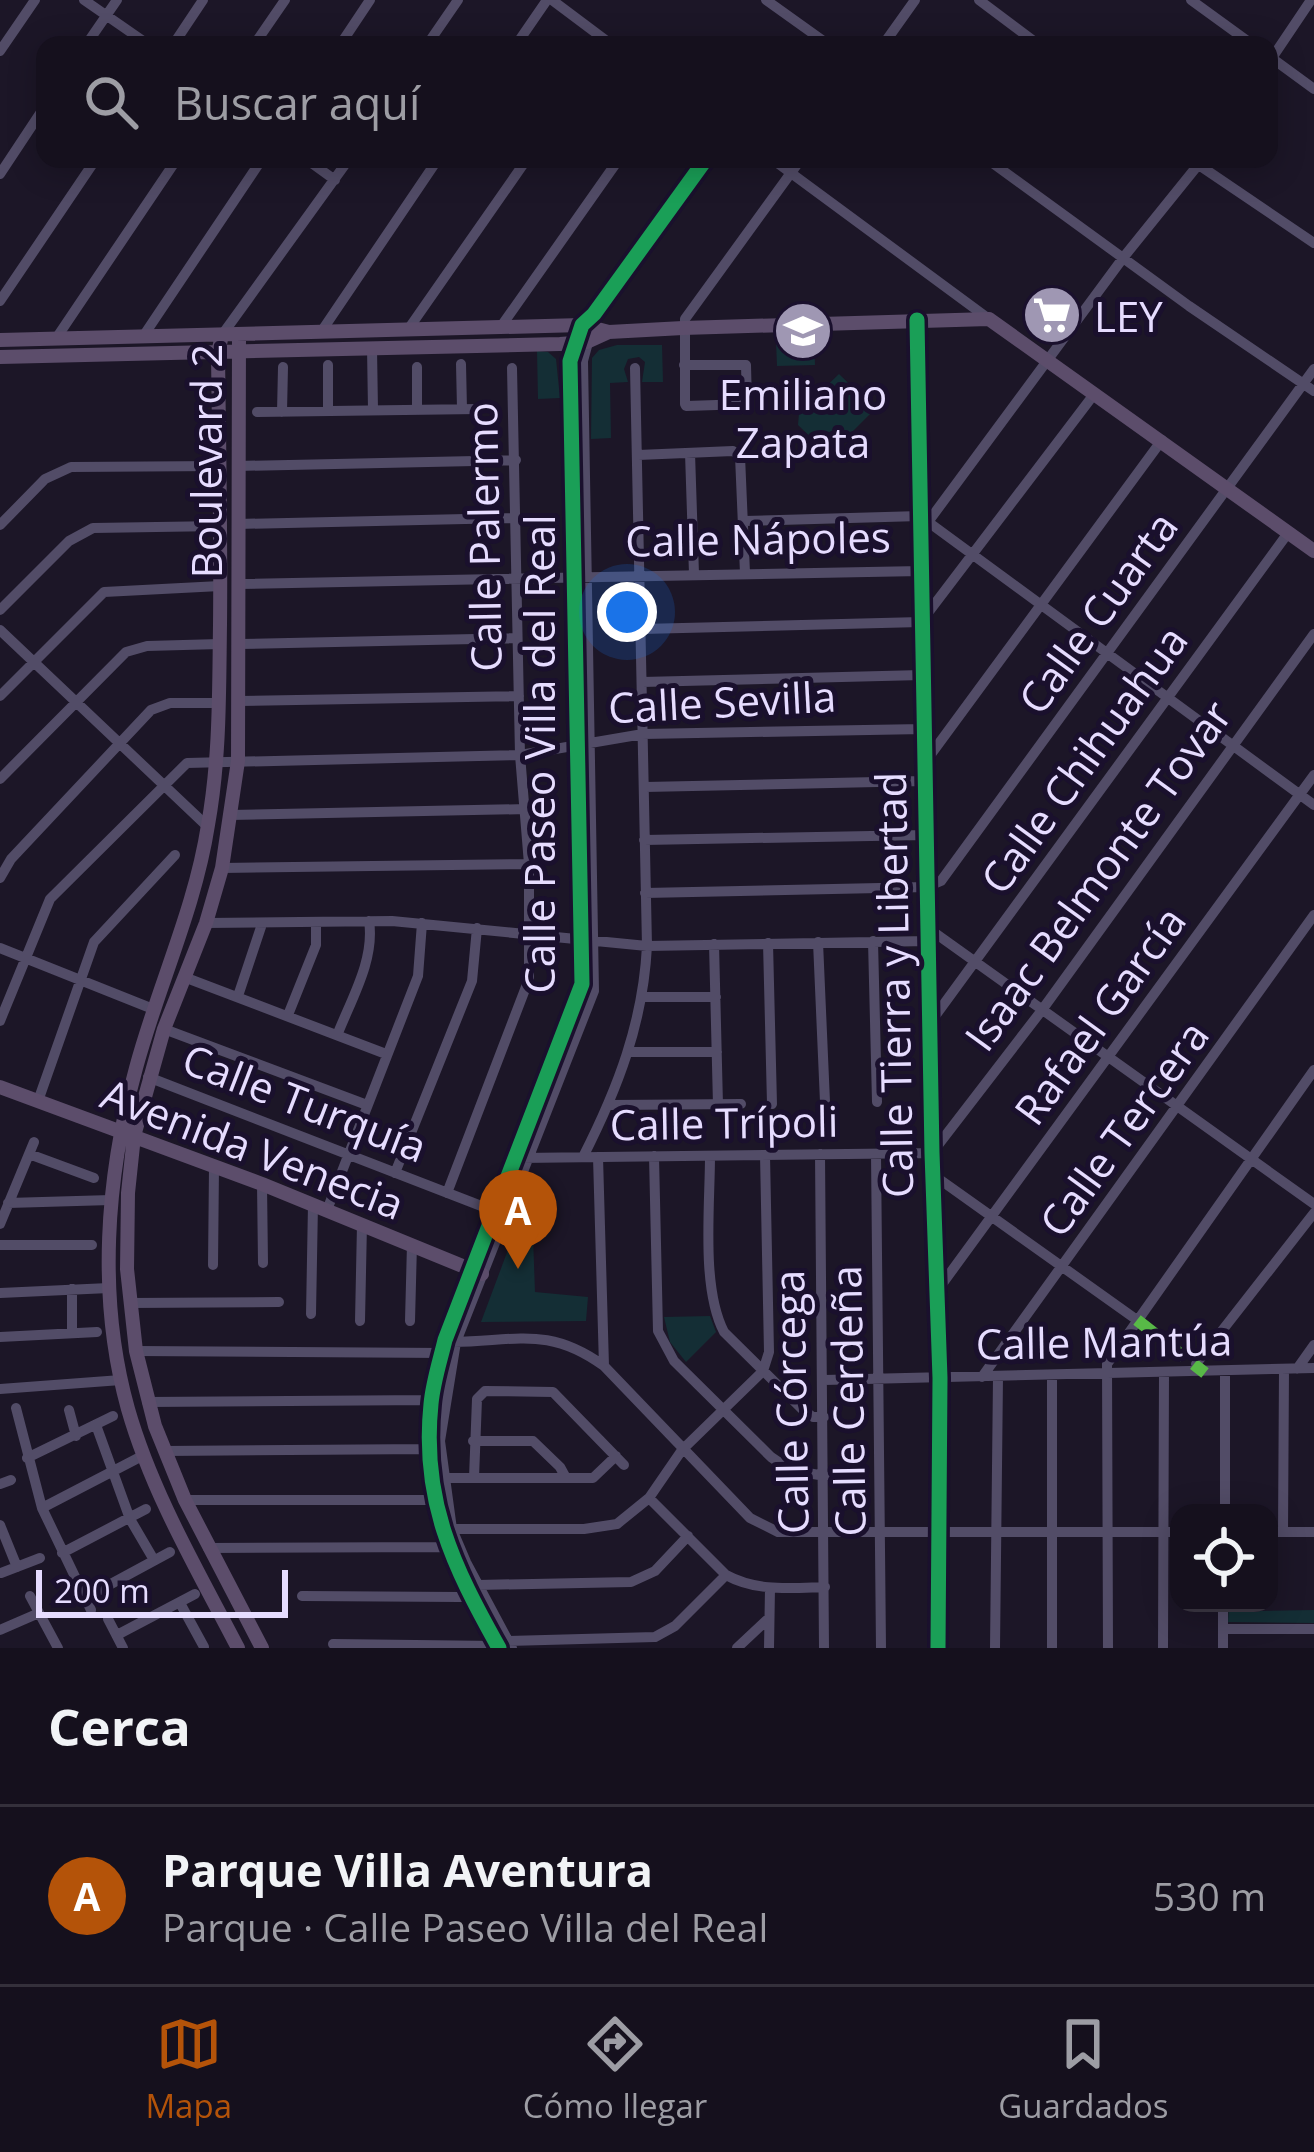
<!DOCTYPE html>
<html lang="es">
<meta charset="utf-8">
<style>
:root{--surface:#15101d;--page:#1e1926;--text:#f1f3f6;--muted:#9d9da4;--line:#34303b;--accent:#b45309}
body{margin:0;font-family:"Open Sans",sans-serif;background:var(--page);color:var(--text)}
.controls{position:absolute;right:36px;bottom:36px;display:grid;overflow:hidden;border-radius:24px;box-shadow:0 6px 30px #0003}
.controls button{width:108px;height:108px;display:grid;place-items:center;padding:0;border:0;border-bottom:3px solid var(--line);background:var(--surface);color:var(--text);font:60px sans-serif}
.scale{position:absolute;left:36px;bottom:30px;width:252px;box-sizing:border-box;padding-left:12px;border:6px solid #e6dcff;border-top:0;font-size:33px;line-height:42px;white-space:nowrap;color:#e6dcff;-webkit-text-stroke:9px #1a102d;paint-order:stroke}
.you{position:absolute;left:627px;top:612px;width:42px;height:42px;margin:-30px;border:9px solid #fff;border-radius:50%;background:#1a73e8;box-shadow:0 0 0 18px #1a73e833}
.badge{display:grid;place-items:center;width:78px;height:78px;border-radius:50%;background:var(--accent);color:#fff;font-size:39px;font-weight:700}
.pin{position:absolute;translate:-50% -99px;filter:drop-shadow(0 3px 6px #0008)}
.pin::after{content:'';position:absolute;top:63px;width:42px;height:36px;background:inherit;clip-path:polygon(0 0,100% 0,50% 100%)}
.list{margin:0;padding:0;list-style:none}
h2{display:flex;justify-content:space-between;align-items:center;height:156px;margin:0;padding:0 48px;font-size:51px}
h2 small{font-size:39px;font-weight:400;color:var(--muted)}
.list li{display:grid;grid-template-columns:78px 1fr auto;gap:36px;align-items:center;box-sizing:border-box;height:180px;padding:0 48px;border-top:3px solid var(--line)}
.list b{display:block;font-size:45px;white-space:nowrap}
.list p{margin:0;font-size:39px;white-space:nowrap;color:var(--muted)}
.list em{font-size:39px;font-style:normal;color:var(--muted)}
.icon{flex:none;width:66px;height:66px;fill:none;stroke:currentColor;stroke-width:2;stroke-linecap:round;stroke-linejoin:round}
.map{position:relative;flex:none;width:1314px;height:1648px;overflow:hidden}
.search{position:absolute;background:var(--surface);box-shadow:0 6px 30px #0003;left:36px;right:36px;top:36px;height:132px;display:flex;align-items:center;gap:30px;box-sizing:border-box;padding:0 42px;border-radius:24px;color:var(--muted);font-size:45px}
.sheet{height:336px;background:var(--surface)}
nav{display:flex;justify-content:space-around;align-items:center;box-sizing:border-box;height:168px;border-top:3px solid var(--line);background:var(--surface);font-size:33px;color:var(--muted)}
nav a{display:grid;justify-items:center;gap:6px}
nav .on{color:var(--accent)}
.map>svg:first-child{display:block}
.green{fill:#142e35}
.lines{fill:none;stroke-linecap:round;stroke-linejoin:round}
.minor{stroke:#524c67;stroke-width:10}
.major{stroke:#5c4d6b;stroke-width:14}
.quiet{stroke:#58b947;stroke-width:12;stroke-dasharray:24 12;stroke-linecap:butt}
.cycleway-casing{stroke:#1a102d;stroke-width:22}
.cycleway{stroke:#1a9f57;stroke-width:15}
.labels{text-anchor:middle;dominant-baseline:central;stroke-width:10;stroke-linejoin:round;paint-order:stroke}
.poi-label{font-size:42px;fill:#e6dcff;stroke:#1a102d;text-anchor:start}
.street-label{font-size:42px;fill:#e6dcff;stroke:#1a102d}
</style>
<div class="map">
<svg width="1314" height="1648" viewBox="0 0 1314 1648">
<rect width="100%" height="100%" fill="#1c1627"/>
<path class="green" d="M814 340 815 365 777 366 776 341Z
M617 345H662L663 382H642L645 362 639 357 628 359 624 369 628 382 610 383 611 438 591 439 592 358 599 350Z
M537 351 548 352 556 359 560 398 538 399Z
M839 374 875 409 829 455 798 425 799 413 812 401 821 410 825 408 815 397Z
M527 1199 537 1203 533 1236 535 1292 588 1297 586 1321 481 1322Z
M710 1316 716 1332 686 1362 670 1342 664 1317Z
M1229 1603H1256L1257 1611 1314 1610V1623L1228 1622Z"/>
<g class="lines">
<path class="minor" d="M84 0 149 45
M552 0 612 45
M766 0 829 45
M979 0 1039 45
M1191 0 1253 45
M86 45 117 0
M173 45 203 0
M254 45 285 0
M340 45 370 0
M427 45 458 0
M516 45 547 0
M883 45 915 0
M0 51 35 0
M1269 56 1314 89
M1272 58 1311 0
M306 159 335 180
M772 159 989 319
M987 159 1189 306 1314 391
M1190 159 1314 243
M0 174 45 106
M0 301 96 159
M917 320 932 1153 940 1378 938 1648
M500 328 619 159
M407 331 527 159
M321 332 438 159
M222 335 349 159
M142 338 262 159
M55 340 177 159
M372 348 373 410
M461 364 462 409
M328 365V411
M684 365H746L747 404 686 406 685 404V319L801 159
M417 410V367
M257 412 478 409
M282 412 283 367
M690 453 694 574
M638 455 733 451 740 456 745 573
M238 466 516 460
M745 521 920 516 1314 805
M928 522 1123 258 1198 165
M238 524 515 518
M0 525 45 479 71 467 220 466
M237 584 921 571
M0 610 69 541 93 528 220 526
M642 629 921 622 1095 393
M0 630 208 827
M239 644 517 638
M642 682 922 675
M0 696 104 592 220 586
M239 701 519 696
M926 761 1162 440
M0 779 126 652 147 646 220 644
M645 787 924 781
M230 815 527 809
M644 840 926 835
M222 868 529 864
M0 878 11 859 151 710 170 703H220
M645 893 927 887 941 881 1314 369
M206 923 392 921 647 946 928 941
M928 928 1314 1204
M873 941 877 1102
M818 942 825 1102
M768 943 772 1104
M714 944 718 1105
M0 948 153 1009
M184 977 386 1054
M238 996 262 924
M644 997H716
M288 1015 316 945V922
M0 1021 50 899 187 763 520 755 643 734 923 729
M930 1023 1288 533
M164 1029 367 1105
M338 1033C352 998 375 959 369 921
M630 1052H717
M148 1077 502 1214
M38 1101 94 942 175 855
M609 1105 741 1104
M29 1154 94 1178
M820 1154 824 1648
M876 1154 881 1648
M654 1156 658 1331 674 1361 771 1457 790 1470 825 1476
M710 1156C710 1206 701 1288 724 1332L803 1410 813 1417H824
M583 1157C618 1088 643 1023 647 946L635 368
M598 1157 604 1366
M521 1158 932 1153 1042 1010 1314 634
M395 1173 472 981 477 928
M932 1174 1137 1320
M262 1184 263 1263
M447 1193 529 979V864L520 755 512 368
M8 1203 111 1200
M327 1210 418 976 422 923
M0 1224 34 1142
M0 1245H92
M213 1265 214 1167
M72 1289V1333
M937 1291 1314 775
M0 1293 109 1288
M129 1303 279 1302
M311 1314 313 1204
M360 1321 362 1224
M410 1321 412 1244
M0 1337 97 1332
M454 1342C517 1341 549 1326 604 1366L750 1518 778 1532H1179
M136 1351 445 1353
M1196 1364 1314 1213
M1297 1369 1314 1345
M982 1377 1314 915
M824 1380 1314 1368
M0 1389 121 1380
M147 1402 431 1400
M16 1408 42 1508 91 1610
M69 1410 76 1436
M96 1425 130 1519 154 1560
M473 1441H533L560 1467 566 1478
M164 1451 429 1449
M27 1458 113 1416
M437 1478H593L616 1456
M474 1478 477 1399 485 1391 553 1392 624 1465
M0 1484 11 1480
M649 1498 726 1575C757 1592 791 1588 825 1587
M185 1500H435
M42 1508 144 1455
M1225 1513V1373
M0 1525 17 1567
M452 1529H584L617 1524 649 1498 682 1450 763 1371 769 1352 765 1155
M1269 1532H1314
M1283 1532 1284 1370
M208 1548 447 1547
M62 1553 146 1509
M1 1573 40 1558
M30 1596 58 1648
M302 1596 460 1597 478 1585 631 1582 655 1571 688 1536
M85 1598 170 1552
M180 1603 204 1647
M108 1619 123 1648
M1223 1629H1314
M0 1630 39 1613
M117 1635 195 1594
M508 1641 655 1637 675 1626 726 1575
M333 1644 498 1646
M499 1648C453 1566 421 1500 431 1404 433 1382 440 1361 445 1340L582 984 570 361 582 325 594 314 706 159
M512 1648 466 1562 452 1529 440 1441 456 1342 594 991 583 361 590 335
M737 1648 769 1618
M769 1648 770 1588
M995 1648 998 1377
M1052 1648V1376
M1108 1648 1107 1364 1314 1070
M1163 1648 1164 1373
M1223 1648V1603"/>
<path class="major" d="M222 335 218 353C219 444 221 535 220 625 219 693 220 758 208 825 195 909 158 986 136 1068 106 1178 97 1298 128 1409 152 1493 198 1571 238 1648
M239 335 238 761 222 868 206 923 164 1029 134 1136 128 1193 127 1269 136 1351 155 1426 185 1500 262 1648
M0 340 582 325 609 332
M0 357 560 344 587 342 609 332 683 328 989 319 1314 551
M0 1087 262 1184 482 1274"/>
<path class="quiet" d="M1137 1320 1205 1373"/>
<g class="cycleway-casing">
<path id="cycleway" d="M917 320 932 1153 940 1378 938 1648
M499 1648C453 1566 421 1500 431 1404 433 1382 440 1361 445 1340L582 984 570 361 582 325 594 314 706 159"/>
</g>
<use href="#cycleway" class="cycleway"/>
</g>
<defs>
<g id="supermarket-disc" transform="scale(3)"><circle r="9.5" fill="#9f97b3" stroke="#1a102d"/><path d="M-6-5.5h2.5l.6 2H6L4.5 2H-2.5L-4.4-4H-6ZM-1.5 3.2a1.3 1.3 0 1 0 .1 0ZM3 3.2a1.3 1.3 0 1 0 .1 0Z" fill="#fff"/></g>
<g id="school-disc" transform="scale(3)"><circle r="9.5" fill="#9f97b3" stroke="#1a102d"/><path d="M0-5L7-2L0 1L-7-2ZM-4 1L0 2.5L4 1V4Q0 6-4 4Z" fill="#fff"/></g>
</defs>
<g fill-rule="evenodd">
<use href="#supermarket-disc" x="1052" y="315"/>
<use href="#school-disc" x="803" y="331"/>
</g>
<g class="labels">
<g class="poi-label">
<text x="1094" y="315">LEY</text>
<text x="803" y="393" text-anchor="middle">Emiliano<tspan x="803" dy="48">Zapata</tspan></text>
</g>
<g class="street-label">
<text transform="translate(205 461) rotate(-90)">Boulevard 2</text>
<text transform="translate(483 537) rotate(-91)">Calle Palermo</text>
<text transform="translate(758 538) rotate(-1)">Calle Nápoles</text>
<text transform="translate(1097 612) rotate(-54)">Calle Cuarta</text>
<text transform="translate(722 701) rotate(-3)">Calle Sevilla</text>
<text transform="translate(538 754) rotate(-90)">Calle Paseo Villa del Real</text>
<text transform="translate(1083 759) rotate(-54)">Calle Chihuahua</text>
<text transform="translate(1097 875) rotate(-54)">Isaac Belmonte Tovar</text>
<text transform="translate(893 985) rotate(-91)">Calle Tierra y Libertad</text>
<text transform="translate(1099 1015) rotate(-54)">Rafael García</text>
<text transform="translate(305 1102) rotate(21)">Calle Turquía</text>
<text transform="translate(724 1122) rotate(-1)">Calle Trípoli</text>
<text transform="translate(1123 1128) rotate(-54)">Calle Tercera</text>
<text transform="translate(253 1148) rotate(21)">Avenida Venecia</text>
<text transform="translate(1104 1341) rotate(-1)">Calle Mantúa</text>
<text transform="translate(847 1401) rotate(-91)">Calle Cerdeña</text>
<text transform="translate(790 1402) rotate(-91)">Calle Córcega</text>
</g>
</g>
</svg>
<div class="controls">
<button><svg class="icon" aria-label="locate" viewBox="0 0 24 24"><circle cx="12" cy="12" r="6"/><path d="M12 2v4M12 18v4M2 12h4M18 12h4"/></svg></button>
</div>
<div class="scale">200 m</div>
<div class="you"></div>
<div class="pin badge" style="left:518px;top:1269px">A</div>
<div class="search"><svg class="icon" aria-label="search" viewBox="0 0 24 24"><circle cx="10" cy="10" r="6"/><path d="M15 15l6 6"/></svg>Buscar aquí</div>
</div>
<section class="sheet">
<h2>Cerca<small></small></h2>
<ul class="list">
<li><span class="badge">A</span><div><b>Parque Villa Aventura</b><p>Parque · Calle Paseo Villa del Real</p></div><em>530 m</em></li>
</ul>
</section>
<nav>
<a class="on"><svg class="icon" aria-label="map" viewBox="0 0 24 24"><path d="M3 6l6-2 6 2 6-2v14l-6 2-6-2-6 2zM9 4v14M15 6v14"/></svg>Mapa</a>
<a><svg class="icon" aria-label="directions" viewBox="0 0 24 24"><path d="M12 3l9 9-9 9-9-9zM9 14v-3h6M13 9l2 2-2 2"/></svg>Cómo llegar</a>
<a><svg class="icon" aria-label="saved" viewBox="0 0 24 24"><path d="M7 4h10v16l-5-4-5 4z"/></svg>Guardados</a>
</nav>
